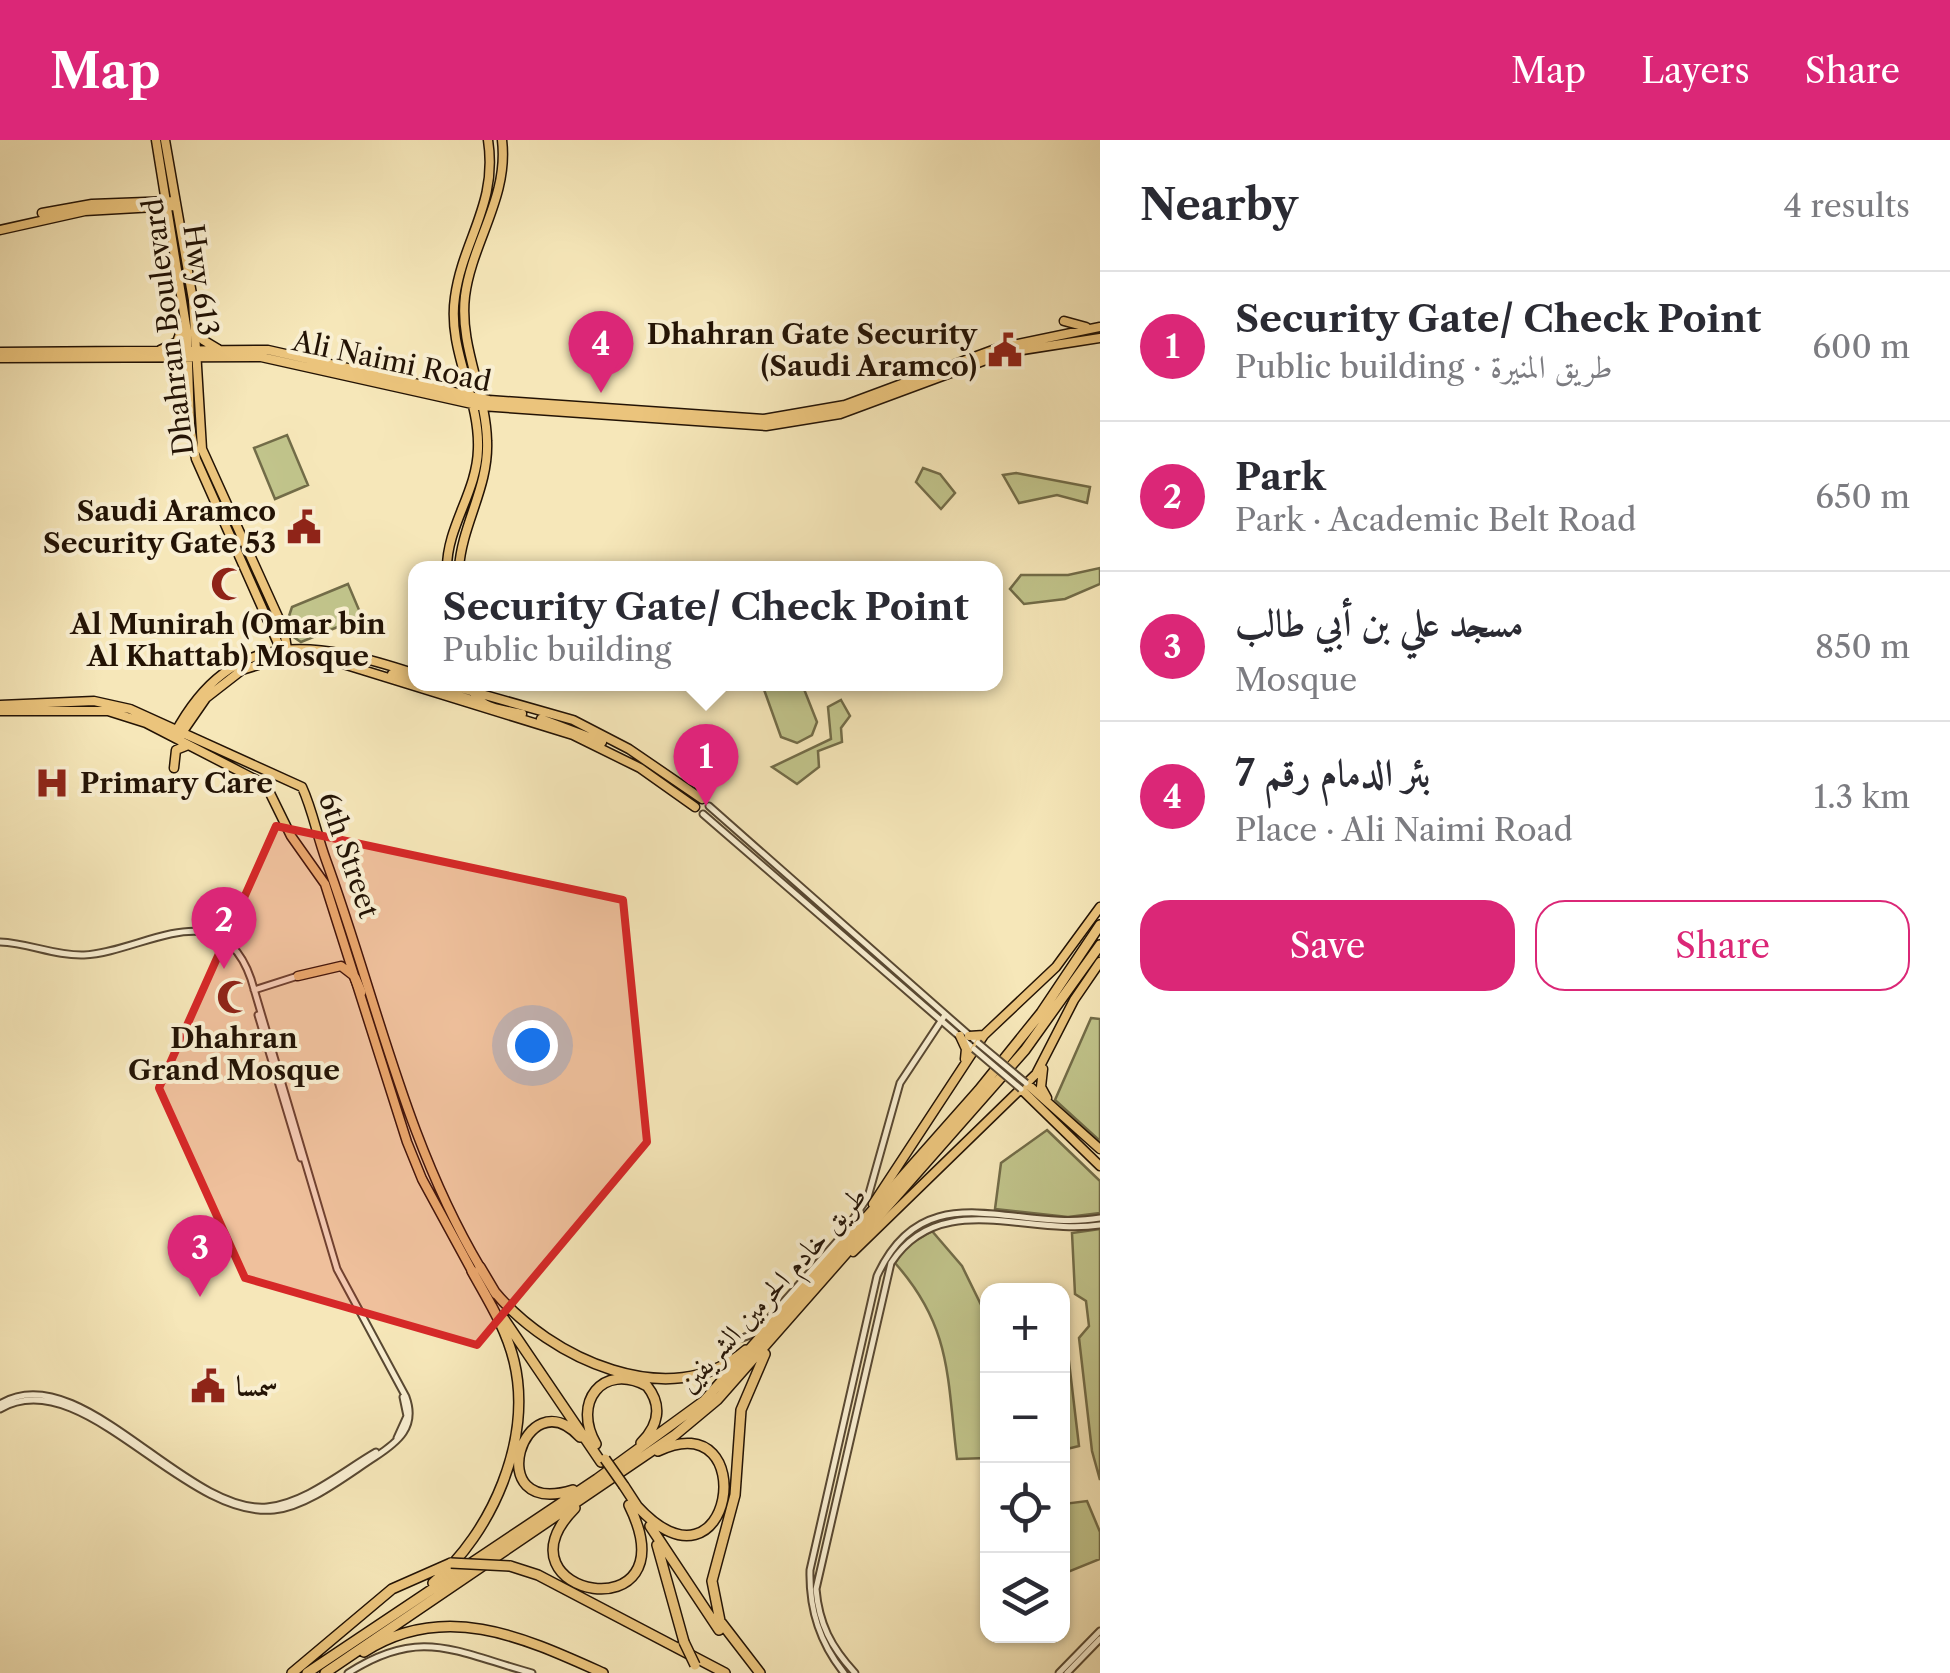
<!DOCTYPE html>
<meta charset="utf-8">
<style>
:root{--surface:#fff;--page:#f7f7f7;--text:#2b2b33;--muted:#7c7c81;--line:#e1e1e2;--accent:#db2777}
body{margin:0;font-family:"Libre Caslon Text",Amiri,serif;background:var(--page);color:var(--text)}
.controls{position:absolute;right:30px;bottom:30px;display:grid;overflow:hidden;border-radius:20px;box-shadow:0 2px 8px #0004}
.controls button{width:90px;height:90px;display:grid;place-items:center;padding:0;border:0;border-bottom:2px solid var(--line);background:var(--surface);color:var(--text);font:50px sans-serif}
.you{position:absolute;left:532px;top:905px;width:35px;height:35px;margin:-25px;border:8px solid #fff;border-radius:50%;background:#1a73e8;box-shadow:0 0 0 15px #1a73e833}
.badge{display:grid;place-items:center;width:65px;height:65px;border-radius:50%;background:var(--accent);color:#fff;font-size:32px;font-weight:700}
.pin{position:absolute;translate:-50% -82px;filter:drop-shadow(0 2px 5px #0008)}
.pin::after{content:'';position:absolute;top:52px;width:35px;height:30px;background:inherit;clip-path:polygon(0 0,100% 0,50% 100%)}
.popup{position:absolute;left:408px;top:421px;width:595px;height:130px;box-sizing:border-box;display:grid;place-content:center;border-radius:20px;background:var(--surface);filter:drop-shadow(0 2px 8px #0005);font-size:32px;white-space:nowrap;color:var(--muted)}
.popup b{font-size:38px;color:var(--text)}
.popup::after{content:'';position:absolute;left:50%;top:100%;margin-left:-20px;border:20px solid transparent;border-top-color:var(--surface)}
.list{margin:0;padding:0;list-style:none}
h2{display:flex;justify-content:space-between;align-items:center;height:130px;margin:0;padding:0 40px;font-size:42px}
h2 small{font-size:32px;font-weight:400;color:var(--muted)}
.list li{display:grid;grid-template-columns:65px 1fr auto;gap:30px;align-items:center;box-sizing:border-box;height:150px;padding:0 40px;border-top:2px solid var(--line)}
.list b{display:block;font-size:38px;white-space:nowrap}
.list p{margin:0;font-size:32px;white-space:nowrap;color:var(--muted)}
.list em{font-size:32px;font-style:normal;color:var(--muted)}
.actions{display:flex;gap:20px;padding:30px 40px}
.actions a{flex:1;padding:22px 0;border:2px solid var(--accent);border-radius:30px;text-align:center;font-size:35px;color:var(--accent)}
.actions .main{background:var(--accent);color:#fff}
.icon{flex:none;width:55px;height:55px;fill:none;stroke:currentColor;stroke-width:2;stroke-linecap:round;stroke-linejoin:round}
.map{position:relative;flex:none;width:1100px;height:1533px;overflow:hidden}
header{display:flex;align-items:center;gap:60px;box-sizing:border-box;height:140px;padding:0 50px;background:var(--accent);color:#fff}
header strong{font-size:48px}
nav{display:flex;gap:55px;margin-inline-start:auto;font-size:35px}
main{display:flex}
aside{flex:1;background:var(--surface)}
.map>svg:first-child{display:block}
.green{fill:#c1c48b;stroke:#726c48;stroke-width:2.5}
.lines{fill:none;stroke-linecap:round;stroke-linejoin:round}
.minor-casing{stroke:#584832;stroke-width:9}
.major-casing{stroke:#231305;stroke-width:11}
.highway-casing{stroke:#231305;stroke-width:12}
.minor{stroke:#f9efd2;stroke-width:5}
.major{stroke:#ebc47c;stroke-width:8}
.highway{stroke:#ebc47c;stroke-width:9}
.minor-bridge-casing{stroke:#584832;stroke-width:9;stroke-linecap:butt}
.highway-bridge-casing{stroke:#231305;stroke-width:12;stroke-linecap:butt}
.minor-bridge{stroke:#f9efd2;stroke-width:5}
.highway-bridge{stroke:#ebc47c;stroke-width:9}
.marked{fill:#d62828;fill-opacity:0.2;stroke:#d62828;stroke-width:8;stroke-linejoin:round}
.labels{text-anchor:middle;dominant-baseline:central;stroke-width:8;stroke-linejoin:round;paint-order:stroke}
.street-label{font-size:28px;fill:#231305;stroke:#f9efd2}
.poi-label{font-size:28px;font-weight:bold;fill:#231305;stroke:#f9efd2;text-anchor:end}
</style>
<header>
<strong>Map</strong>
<nav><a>Map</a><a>Layers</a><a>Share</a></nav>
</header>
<main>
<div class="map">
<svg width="1100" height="1533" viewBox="0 0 1100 1533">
<rect width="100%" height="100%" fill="#f6e7b9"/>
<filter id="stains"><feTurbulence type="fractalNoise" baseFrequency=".002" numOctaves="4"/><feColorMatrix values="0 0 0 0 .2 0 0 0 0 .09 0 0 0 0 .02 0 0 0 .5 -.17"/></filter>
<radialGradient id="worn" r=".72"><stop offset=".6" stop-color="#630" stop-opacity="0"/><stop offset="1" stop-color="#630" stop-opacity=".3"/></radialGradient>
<path class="green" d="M287 295 308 345 275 359 254 308Z
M923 328 940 334 955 353 941 369 916 342Z
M1016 333 1090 347 1087 363 1057 355 1019 363 1003 335Z
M1100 428V444L1065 459 1024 464 1010 449 1021 435H1068Z
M348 444 362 477 301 502 292 496 287 482 292 467Z
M762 544H802L817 582 812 595 797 603 781 597Z
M841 560 850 576 841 588 842 602 818 611 819 627 797 644 772 627 831 599 828 567Z
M1091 878 1100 879V1001L1055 960Z
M1047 990 1100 1041V1073L1068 1077 995 1069 1001 1023Z
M1100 1089V1340L1092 1311 1079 1198 1089 1186 1086 1161 1075 1154 1072 1093Z
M932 1091 962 1126 988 1179 987 1318 957 1319C947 1238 952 1187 895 1123L907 1106Z
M1062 1203 1067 1205 1079 1306 1063 1310Z
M1087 1361 1100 1392V1419L1063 1434V1364Z"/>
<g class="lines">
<g class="minor-casing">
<path id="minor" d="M709 666 978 903
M703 674 974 909
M0 802C29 803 55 816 84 815 144 812 220 750 251 839L337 1129 406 1257C417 1287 398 1302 375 1317 347 1335 307 1367 274 1370 183 1379 82 1221 0 1269
M254 850 301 835
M258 875 301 1018
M742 1198 756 1193 840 1098 868 1057 900 943 945 875
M0 1264C79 1215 185 1374 267 1367 306 1363 343 1331 376 1312
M397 1298 407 1276 403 1257
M348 1533C421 1486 455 1512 532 1533
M844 1533C819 1502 809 1469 810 1430L877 1136C925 1030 1015 1093 1100 1078
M855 1533C831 1507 819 1484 816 1449L891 1123C940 1048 1027 1096 1100 1085
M1059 1533 1100 1491
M1067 1533 1100 1499"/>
</g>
<g class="major-casing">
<path id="major" d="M156 0 187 192 190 287 196 319 284 517
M165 0 193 160 202 309 284 490 287 509 284 517
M42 73 92 64 172 61
M0 90 85 71 173 66
M1064 181 1086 187
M198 188 203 200 218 209
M1008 206 1100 187
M160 210 177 202 183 186
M0 212 268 210 489 260 764 279 845 265 1001 207
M1010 212 1100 198
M0 218 261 217 481 266 766 286 840 274 1002 214
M447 428C447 386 477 352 478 309 480 257 447 210 455 157 463 99 498 64 488 0
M459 428C462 384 489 347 487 301 486 252 459 207 465 156 472 102 509 57 502 0
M392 534 416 542
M422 544 472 560 480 556 481 544
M446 544 573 580 629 609 702 659
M472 544C474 569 502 569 522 574
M0 565 94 561 130 569 302 647C313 671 317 696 326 720 376 857 405 1001 480 1127
M0 571H108L146 583 266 645 291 696 325 744 407 1002 422 1039 472 1131
M541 579 602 602
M175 593C233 485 316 501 416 534
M179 597 206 558 242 530 284 517 327 519 573 595 640 628 695 667
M174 628 176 610 186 606
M298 836 341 826 354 836
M960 896 966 909 965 919
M969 896 984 895
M1043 929 1041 947 1047 958
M1026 943 1100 1009
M1021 949 1100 1026
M873 1064 984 895 1056 827 1100 767
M853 1112 1036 934 1074 860 1100 822"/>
</g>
<g class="highway-casing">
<path id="highway" d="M355 838 361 852
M480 1127 496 1154
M494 1151C549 1218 671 1275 746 1210
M504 1179 601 1322
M596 1304C572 1263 602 1222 647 1246 663 1266 658 1286 641 1303
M624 1346 639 1369
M573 1350C479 1379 524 1236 580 1297
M636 1365C733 1471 763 1262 658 1311
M575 1368C488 1456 693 1495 629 1365
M650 1386 719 1490
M657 1405 684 1502
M510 1426 538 1435 725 1533
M433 1443C492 1393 533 1299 514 1221 506 1188 488 1160 472 1131
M364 1512C445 1460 525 1498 603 1533
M292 1533 392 1449 451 1423
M307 1533 597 1339 704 1261 979 950 1041 873 1100 785
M325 1533 675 1295 717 1260 1025 910 1100 805
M760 1533 720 1481 712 1441 735 1355 741 1270 765 1214"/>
</g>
<use href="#minor" class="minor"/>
<use href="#major" class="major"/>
<use href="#highway" class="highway"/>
<g class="minor-bridge-casing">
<path id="minor-bridge" d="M978 903 1026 943
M974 909 1021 949"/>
</g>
<g class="highway-bridge-casing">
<path id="highway-bridge" d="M605 1319 624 1346
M451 1423 510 1426
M684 1502 695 1525"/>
</g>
<use href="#minor-bridge" class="minor-bridge"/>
<use href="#highway-bridge" class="highway-bridge"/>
</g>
<path class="marked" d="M276 686 623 760 647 1002 477 1205 245 1138 159 948Z"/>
<defs>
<g id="civic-bare" transform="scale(2.7)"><path d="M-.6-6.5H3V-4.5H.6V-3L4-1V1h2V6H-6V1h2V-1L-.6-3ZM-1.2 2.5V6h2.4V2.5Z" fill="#8f2418" stroke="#f9efd2" stroke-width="2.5" paint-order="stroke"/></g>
<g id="mosque-bare" transform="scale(2.7)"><path d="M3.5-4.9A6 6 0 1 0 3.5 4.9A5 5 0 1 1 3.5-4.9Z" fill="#8f2418" stroke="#f9efd2" stroke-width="2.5" paint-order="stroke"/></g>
<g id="hospital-bare" transform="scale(2.7)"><path d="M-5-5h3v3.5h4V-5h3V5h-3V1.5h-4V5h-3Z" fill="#8f2418" stroke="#f9efd2" stroke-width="2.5" paint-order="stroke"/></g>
</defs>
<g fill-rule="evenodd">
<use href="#civic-bare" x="1005" y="210"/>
<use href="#civic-bare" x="304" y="387"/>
<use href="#mosque-bare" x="228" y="444"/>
<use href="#hospital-bare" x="52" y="643"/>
<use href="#mosque-bare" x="234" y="857"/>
<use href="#civic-bare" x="208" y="1246"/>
</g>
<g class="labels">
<g class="street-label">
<text transform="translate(201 140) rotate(82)">Hwy 613</text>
<text transform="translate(168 187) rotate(-97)">Dhahran Boulevard</text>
<text transform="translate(392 221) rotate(12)">Ali Naimi Road</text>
<text transform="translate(349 715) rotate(71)">6th Street</text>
<text transform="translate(772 1149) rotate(-48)">طريق خادم الحرمين الشريفين</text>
</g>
<g class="poi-label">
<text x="977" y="194">Dhahran Gate Security<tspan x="977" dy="32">(Saudi Aramco)</tspan></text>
<text x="276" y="371">Saudi Aramco<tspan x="276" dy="32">Security Gate 53</tspan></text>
<text x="228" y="484" text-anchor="middle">Al Munirah (Omar bin<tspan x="228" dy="32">Al Khattab) Mosque</tspan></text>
<text x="80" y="643" text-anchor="start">Primary Care</text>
<text x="234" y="898" text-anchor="middle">Dhahran<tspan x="234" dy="32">Grand Mosque</tspan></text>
<text x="236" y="1246" text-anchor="start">سمسا</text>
</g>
</g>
<rect width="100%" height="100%" filter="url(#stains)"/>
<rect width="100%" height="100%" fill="url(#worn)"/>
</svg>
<div class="controls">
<button>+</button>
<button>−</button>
<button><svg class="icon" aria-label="locate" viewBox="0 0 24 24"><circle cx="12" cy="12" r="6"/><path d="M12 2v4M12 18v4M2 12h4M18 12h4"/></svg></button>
<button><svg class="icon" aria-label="layers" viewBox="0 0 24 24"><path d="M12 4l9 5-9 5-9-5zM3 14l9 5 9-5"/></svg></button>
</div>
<div class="you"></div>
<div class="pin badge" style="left:706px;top:666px">1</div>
<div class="popup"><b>Security Gate/ Check Point</b>Public building</div>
<div class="pin badge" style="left:224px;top:829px">2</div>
<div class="pin badge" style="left:200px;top:1157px">3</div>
<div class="pin badge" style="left:601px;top:253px">4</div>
</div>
<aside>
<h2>Nearby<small>4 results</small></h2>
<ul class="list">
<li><span class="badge">1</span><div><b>Security Gate/ Check Point</b><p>Public building · طريق المنيرة</p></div><em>600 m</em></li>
<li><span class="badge">2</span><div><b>Park</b><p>Park · Academic Belt Road</p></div><em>650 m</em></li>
<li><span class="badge">3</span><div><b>مسجد علي بن أبي طالب</b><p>Mosque</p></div><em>850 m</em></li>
<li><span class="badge">4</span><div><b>بئر الدمام رقم 7</b><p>Place · Ali Naimi Road</p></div><em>1.3 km</em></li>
</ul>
<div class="actions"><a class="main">Save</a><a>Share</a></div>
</aside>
</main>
